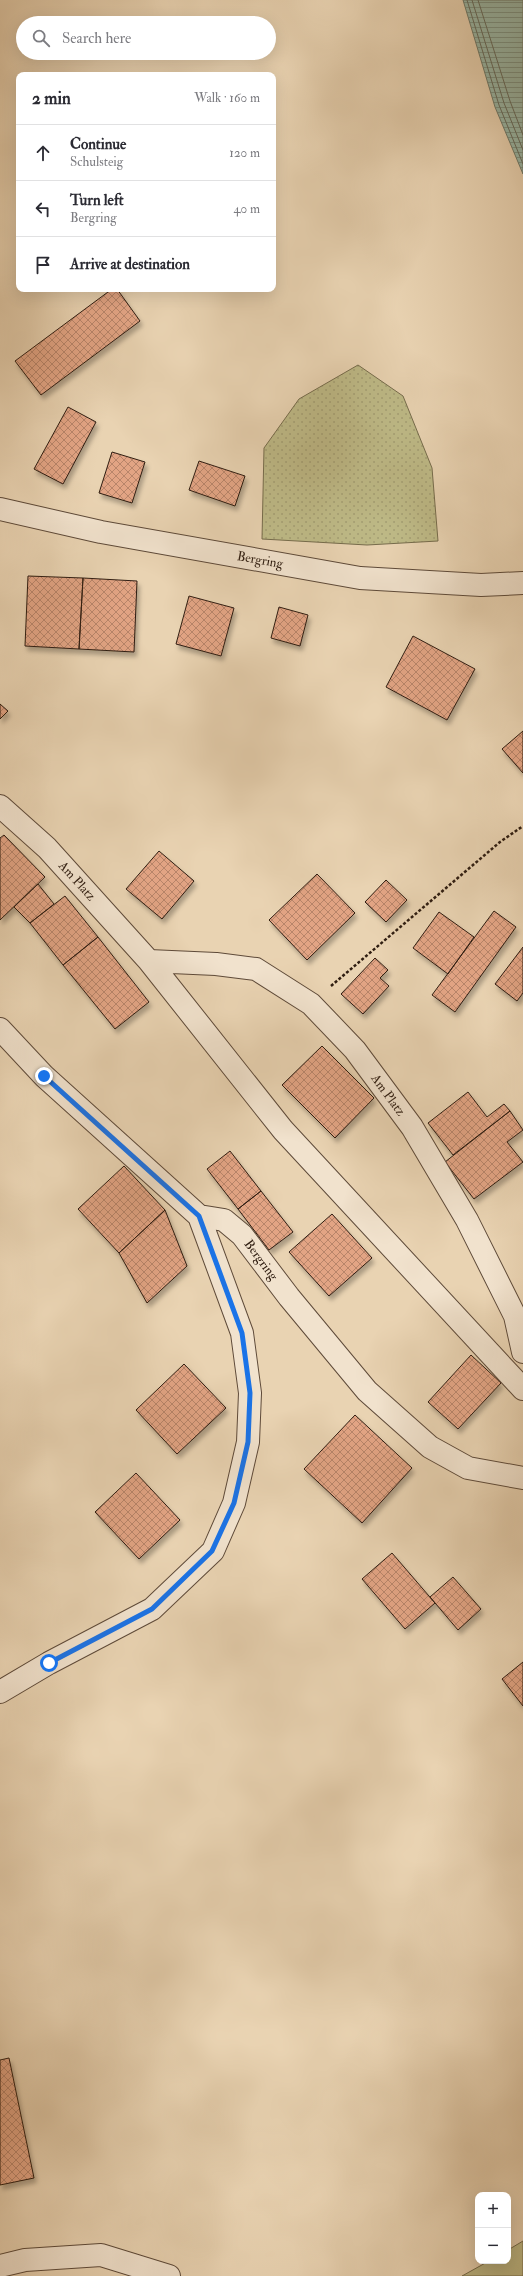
<!DOCTYPE html>
<meta charset="utf-8">
<style>
:root{--surface:#fff;--page:#f7f7f7;--text:#2b2b33;--muted:#7c7c81;--line:#e1e1e2}
body{margin:0;font-family:"IM FELL Double Pica",serif;background:var(--page);color:var(--text)}
.controls{position:absolute;right:12px;bottom:12px;display:grid;overflow:hidden;border-radius:8px;box-shadow:0 4px 16px #0002}
.controls button{width:36px;height:36px;display:grid;place-items:center;padding:0;border:0;border-bottom:1px solid var(--line);background:var(--surface);color:var(--text);font:20px sans-serif}
.stop{position:absolute;width:12px;height:12px;margin:-9px;border:3px solid #1a73e8;border-radius:50%;background:#fff}
.stop.end{background:#1a73e8;border-color:#fff;box-shadow:0 1px 4px #0008}
.list{margin:0;padding:0;list-style:none}
h2{display:flex;justify-content:space-between;align-items:center;height:52px;margin:0;padding:0 16px;font-size:17px}
h2 small{font-size:13px;font-weight:400;color:var(--muted)}
.list li{display:grid;grid-template-columns:26px 1fr auto;gap:12px;align-items:center;box-sizing:border-box;height:56px;padding:0 16px;border-top:1px solid var(--line)}
.list b{display:block;font-size:15px;white-space:nowrap}
.list p{margin:0;font-size:13px;white-space:nowrap;color:var(--muted)}
.list em{font-size:13px;font-style:normal;color:var(--muted)}
.icon{flex:none;width:22px;height:22px;fill:none;stroke:currentColor;stroke-width:2;stroke-linecap:round;stroke-linejoin:round}
.map{position:relative;flex:none;width:523px;height:2276px;overflow:hidden}
.search{position:absolute;background:var(--surface);box-shadow:0 4px 16px #0002;left:16px;top:16px;width:260px;height:44px;display:flex;align-items:center;gap:10px;box-sizing:border-box;padding:0 14px;border-radius:22px;color:var(--muted);font-size:15px}
.panel{position:absolute;background:var(--surface);box-shadow:0 4px 16px #0002;left:16px;top:72px;width:260px;height:220px;border-radius:8px}
.map>svg:first-child{display:block}
.green{fill:url(#green-dots);stroke:#766c4c}
.pitch{fill:#beba87;stroke:#766c4c}
.water{fill:url(#water-rules);stroke:#6e7a6c}
.lines{fill:none;stroke-linecap:round;stroke-linejoin:round}
.shore{stroke:#646a5d;stroke-width:1}
.building{fill:url(#building-cross-hatch);stroke:#2f1d11;filter:url(#shadow)}
.minor-casing{stroke:#5e4a39;stroke-width:24}
.path{stroke:#2f1d11;stroke-width:2.5;stroke-dasharray:3 2;stroke-linecap:butt}
.minor{stroke:#f1e2cd;stroke-width:22}
.route{stroke:#1a73e8;stroke-width:5}
.labels{text-anchor:middle;dominant-baseline:central;stroke-width:3;stroke-linejoin:round;paint-order:stroke}
.street-label{font-size:13px;fill:#2f1d11;stroke:#f1e2cd}
</style>
<div class="map">
<svg width="523" height="2276" viewBox="0 0 523 2276">
<defs>
<pattern id="green-dots" width="8" height="8" patternUnits="userSpaceOnUse"><rect width="8" height="8" fill="#beba87"/><path d="M2 2h.1M6 6h.1" fill="none" stroke="#a49f74" stroke-width="1.8" stroke-linecap="round"/></pattern>
<pattern id="water-rules" width="6" height="5" patternUnits="userSpaceOnUse"><rect width="6" height="5" fill="#98b8a9"/><path d="M0 2.5h6" fill="none" stroke="#7c9588"/></pattern>
<pattern id="building-cross-hatch" width="8" height="8" patternUnits="userSpaceOnUse"><rect width="8" height="8" fill="#e2a484"/><path d="M0 0l8 8M0 8l8-8" fill="none" stroke="#b8856b"/></pattern>
<filter id="shadow"><feDropShadow dx="2.5" dy="4.5" stdDeviation="2" flood-color="#0004"/></filter>
</defs>
<rect width="100%" height="100%" fill="#e9d3b2"/>
<filter id="stains"><feTurbulence type="fractalNoise" baseFrequency=".005" numOctaves="4"/><feColorMatrix values="0 0 0 0 .2 0 0 0 0 .09 0 0 0 0 .02 0 0 0 .5 -.17"/></filter>
<radialGradient id="worn" r=".72"><stop offset=".6" stop-color="#630" stop-opacity="0"/><stop offset="1" stop-color="#630" stop-opacity=".3"/></radialGradient>
<path class="green" d="M358 365 403 396 432 468 438 541 367 545 262 539 264 448 299 399Z"/>
<path class="pitch" d="M523 2241V2276H462L489 2261H508V2250Z"/>
<path class="water" d="M463 0H523V174L495 107Z"/>
<g class="lines">
<path class="shore" d="M467 0 499 105 523 164
M472 0 504 103 523 150
M478 0 510 101 523 135"/>
</g>
<path class="building" d="M112 289H117L140 321 41 395 15 361Z
M68 407 96 422 63 484 34 469Z
M112 452 145 462 132 503 99 493Z
M199 461 245 476 235 506 189 490Z
M28 576 83 578 79 649 25 646Z
M83 578 137 581 134 652 79 649Z
M189 596 234 608 221 656 176 644Z
M279 607 308 615 300 646 271 638Z
M413 636 475 669 447 720 386 687Z
M0 704 8 711 0 719Z
M523 731V773L502 749Z
M4 835 45 877 0 920V838Z
M159 851 194 881 162 919 126 889Z
M317 874 355 913 307 960 269 920Z
M386 880 407 900 386 922 365 902Z
M38 884 54 904 30 923 14 907Z
M65 896 98 937 63 965 30 923Z
M494 911 516 927 455 1012 432 995Z
M439 912 474 937 448 974 413 948Z
M98 937 149 1002 115 1029 63 965Z
M523 947V993L517 1001 495 984Z
M375 958 388 970 380 978 389 986 363 1014 341 994Z
M322 1046 374 1098 335 1138 282 1085Z
M468 1092 487 1117 504 1104 510 1111 453 1155 428 1123Z
M510 1111 523 1130 507 1142 523 1162 474 1199 445 1162Z
M230 1151 261 1191 238 1209 207 1169Z
M124 1166 165 1210 119 1253 78 1209Z
M261 1191 293 1232 269 1250 238 1209Z
M165 1210 187 1266 147 1303 119 1253Z
M332 1214 372 1258 329 1296 289 1252Z
M471 1355 501 1383 458 1429 428 1402Z
M184 1364 226 1408 177 1454 136 1410Z
M355 1415 412 1468 362 1523 304 1469Z
M136 1473 180 1520 139 1559 95 1512Z
M392 1553 435 1603 405 1629 362 1579Z
M453 1577 481 1609 458 1630 430 1597Z
M523 1662V1706L502 1679Z
M9 2058 34 2178 0 2185V2060Z"/>
<g class="lines">
<g class="minor-casing">
<path id="minor" d="M0 509 101 532 360 578 481 585 523 583
M0 806 47 848 149 961 283 1130 523 1389
M149 961 216 964 256 969 311 1004 355 1050 412 1127 467 1220 515 1316 523 1352
M0 1029 44 1076 199 1216 224 1220 242 1235 289 1297 367 1391 430 1447 468 1468 523 1478
M0 1692 49 1663 152 1609 213 1551 234 1503 248 1442 250 1393 242 1333 199 1216
M0 2266 25 2260 101 2255 169 2276"/>
</g>
<path class="path" d="M331 986 500 842 523 826"/>
<use href="#minor" class="minor"/>
</g>
<g class="lines">
<path class="route" d="M44 1076 199 1216 242 1333 250 1393 248 1442 234 1503 212 1551 152 1609 49 1663"/>
</g>
<g class="labels">
<g class="street-label">
<text transform="translate(260 560) rotate(10)">Bergring</text>
<text transform="translate(77 881) rotate(48)">Am Platz</text>
<text transform="translate(388 1095) rotate(54)">Am Platz</text>
<text transform="translate(261 1260) rotate(53)">Bergring</text>
</g>
</g>
<rect width="100%" height="100%" filter="url(#stains)"/>
<rect width="100%" height="100%" fill="url(#worn)"/>
</svg>
<div class="controls">
<button>+</button>
<button>−</button>
</div>
<div class="stop" style="left:49px;top:1663px"></div>
<div class="stop end" style="left:44px;top:1076px"></div>
<div class="search"><svg class="icon" aria-label="search" viewBox="0 0 24 24"><circle cx="10" cy="10" r="6"/><path d="M15 15l6 6"/></svg>Search here</div>
<section class="panel">
<h2>2 min<small>Walk · 160 m</small></h2>
<ul class="list">
<li><svg class="icon" aria-label="ahead" viewBox="0 0 24 24"><path d="M12 20V5M6 11l6-6 6 6"/></svg><div><b>Continue</b><p>Schulsteig</p></div><em>120 m</em></li>
<li><svg class="icon" aria-label="left" viewBox="0 0 24 24"><path d="M17 20v-9H6M10 6l-5 5 5 5"/></svg><div><b>Turn left</b><p>Bergring</p></div><em>40 m</em></li>
<li><svg class="icon" aria-label="arrive" viewBox="0 0 24 24"><path d="M6 21V4h12l-3 4 3 4H6"/></svg><div><b>Arrive at destination</b></div></li>
</ul>
</section>
</div>
